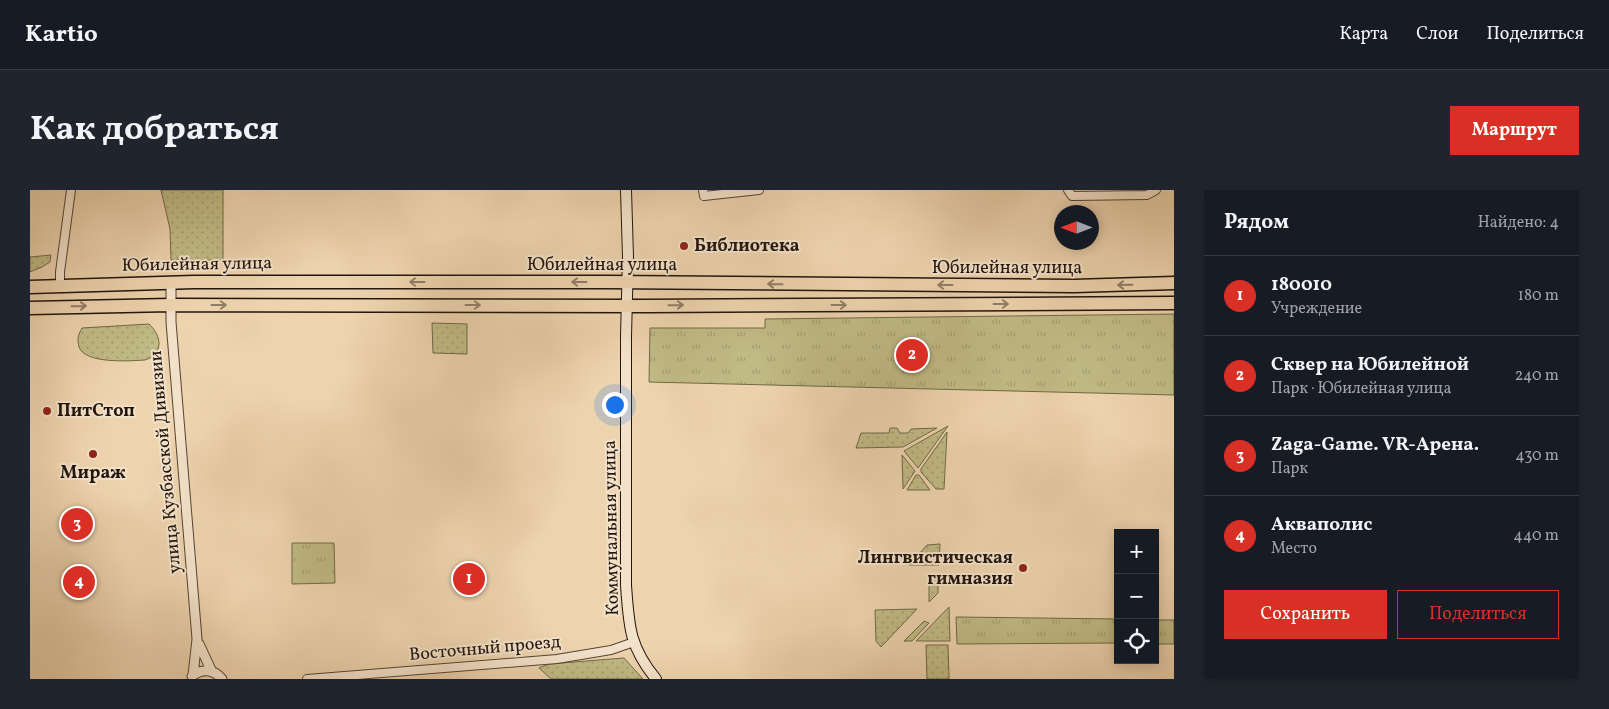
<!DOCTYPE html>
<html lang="ru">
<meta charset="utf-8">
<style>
:root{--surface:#171b24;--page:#20242c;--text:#f1f3f6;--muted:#9ea1a6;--line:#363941;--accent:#d93025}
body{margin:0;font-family:Vollkorn,serif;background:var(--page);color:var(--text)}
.controls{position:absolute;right:15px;bottom:15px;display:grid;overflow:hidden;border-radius:0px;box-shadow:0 2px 12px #0003}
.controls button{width:45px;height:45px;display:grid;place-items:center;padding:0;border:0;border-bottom:1px solid var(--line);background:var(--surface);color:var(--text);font:25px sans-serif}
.compass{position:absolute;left:1024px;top:15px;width:45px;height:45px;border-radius:50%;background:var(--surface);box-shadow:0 2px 12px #0003;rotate:270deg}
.you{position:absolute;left:584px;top:214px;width:18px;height:18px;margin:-12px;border:4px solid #fff;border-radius:50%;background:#1a73e8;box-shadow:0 0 0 8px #1a73e833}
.badge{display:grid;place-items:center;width:32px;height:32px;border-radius:50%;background:var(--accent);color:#fff;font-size:16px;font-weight:700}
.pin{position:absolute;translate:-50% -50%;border:2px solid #fff;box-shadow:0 1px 5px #0006}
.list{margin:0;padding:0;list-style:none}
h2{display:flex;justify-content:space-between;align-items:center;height:65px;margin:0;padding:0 20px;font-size:21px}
h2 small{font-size:16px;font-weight:400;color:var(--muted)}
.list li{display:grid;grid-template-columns:32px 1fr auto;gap:15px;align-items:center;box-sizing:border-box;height:80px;padding:0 20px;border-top:1px solid var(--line)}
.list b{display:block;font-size:19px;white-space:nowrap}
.list p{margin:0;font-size:16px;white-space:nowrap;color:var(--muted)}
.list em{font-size:16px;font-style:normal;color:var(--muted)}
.actions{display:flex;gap:10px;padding:15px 20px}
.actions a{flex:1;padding:11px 0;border:1px solid var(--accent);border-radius:0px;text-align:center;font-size:18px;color:var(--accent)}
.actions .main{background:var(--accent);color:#fff}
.icon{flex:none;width:28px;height:28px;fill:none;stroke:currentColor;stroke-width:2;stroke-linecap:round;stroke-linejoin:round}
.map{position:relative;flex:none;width:1144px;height:489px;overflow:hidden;border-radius:0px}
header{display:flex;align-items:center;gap:30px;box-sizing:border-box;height:70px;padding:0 25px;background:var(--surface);border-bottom:1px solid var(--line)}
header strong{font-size:24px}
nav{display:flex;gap:28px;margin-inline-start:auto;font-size:18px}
.intro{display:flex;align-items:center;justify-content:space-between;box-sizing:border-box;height:120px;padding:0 30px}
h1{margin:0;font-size:35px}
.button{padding:12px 22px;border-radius:0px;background:var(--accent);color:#fff;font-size:18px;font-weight:700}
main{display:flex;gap:30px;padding:0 30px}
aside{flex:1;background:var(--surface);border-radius:0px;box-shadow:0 2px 12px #0003}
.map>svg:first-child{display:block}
.grass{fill:url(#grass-dots);stroke:#706849}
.park{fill:url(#park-tufts);stroke:#706849}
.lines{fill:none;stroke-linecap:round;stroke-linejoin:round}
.minor-casing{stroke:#544435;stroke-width:10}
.tertiary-casing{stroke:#544435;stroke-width:11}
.secondary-casing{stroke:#21150d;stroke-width:12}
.trunk-casing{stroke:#21150d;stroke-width:15}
.minor{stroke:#f3e2ca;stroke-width:8}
.tertiary{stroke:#f3e2ca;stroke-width:9}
.secondary{stroke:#f3e2ca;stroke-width:10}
.trunk{stroke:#edd3ae;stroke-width:12}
.oneway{stroke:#917e66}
.poi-dot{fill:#8f2418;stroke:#f3e2ca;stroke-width:2}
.labels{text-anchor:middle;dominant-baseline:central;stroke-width:4;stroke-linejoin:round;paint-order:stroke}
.poi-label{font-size:18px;font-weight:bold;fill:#21150d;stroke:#f3e2ca;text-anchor:start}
.street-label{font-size:18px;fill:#21150d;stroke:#f3e2ca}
</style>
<header>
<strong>Kartio</strong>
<nav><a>Карта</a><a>Слои</a><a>Поделиться</a></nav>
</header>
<div class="intro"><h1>Как добраться</h1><a class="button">Маршрут</a></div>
<main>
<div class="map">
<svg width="1144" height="489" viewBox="0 0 1144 489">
<defs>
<pattern id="grass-dots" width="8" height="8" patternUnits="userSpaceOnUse" patternTransform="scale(1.25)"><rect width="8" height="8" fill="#c0ba85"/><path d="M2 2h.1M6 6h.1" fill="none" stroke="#a59f72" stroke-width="1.8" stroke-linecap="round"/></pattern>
<pattern id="park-tufts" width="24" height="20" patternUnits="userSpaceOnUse" patternTransform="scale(1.25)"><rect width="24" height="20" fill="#c0ba85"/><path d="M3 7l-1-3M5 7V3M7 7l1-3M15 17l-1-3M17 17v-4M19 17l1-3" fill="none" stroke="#a59f72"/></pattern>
</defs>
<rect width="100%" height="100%" fill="#edd3ae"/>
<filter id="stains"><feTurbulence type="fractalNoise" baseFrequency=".004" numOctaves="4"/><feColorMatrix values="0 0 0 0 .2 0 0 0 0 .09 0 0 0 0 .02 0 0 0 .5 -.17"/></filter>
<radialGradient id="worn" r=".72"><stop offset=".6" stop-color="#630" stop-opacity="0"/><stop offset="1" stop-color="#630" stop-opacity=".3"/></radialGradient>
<path class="grass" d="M131 0H193V70H141L140 39Z
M21 65 20 72 12 77 0 82V67Z
M402 133 437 134V164L403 163Z
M119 134C132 146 134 164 115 170 99 171 55 174 49 157 47 149 48 145 52 138Z
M918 236 888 278 874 261Z
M860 238H867L870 243H878L881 239 907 238 873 257 826 258 831 243H859Z
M917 242 914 299H906L891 282V279Z
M872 265 885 281 873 299Z
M886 285H889L900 300H877Z
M910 354 909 375H879L897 355Z
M899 383 908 393V403L899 412Z
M919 417 920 451H886Z
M887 419 851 457 846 451 845 420Z
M894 431 899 433 882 451H874Z
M896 455H918L919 489H897Z
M594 468 613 489H521L509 478 519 474Z"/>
<path class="park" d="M1144 124V205L619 192 620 138H735V129Z
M262 353H304L305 393 262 394Z
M926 427 1088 429V453L927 454Z
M1125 430H1144V454H1125Z"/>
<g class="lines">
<g class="minor-casing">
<path id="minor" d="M673 0 674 6 729 0
M1038 0 1042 6 1117 5 1126 0
M30 96V82L41 0
M277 489 527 469 581 460 604 452"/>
</g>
<g class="tertiary-casing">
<path id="tertiary" d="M141 92V132L167 449 163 485
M169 454 182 482
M162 486C172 478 184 479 192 489"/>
</g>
<g class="secondary-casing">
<path id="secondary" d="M596 0 598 67 596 146V395C599 436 599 456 626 489"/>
</g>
<g class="trunk-casing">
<path id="trunk" d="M0 97 164 92H578L1044 96 1144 93
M0 118 140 115 617 116 1144 113"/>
</g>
<use href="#minor" class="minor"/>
<use href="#tertiary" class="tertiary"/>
<use href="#secondary" class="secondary"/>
<use href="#trunk" class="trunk"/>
</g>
<defs><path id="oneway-shaft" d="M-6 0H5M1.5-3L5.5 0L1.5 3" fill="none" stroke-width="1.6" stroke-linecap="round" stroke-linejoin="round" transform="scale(1.25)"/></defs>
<g class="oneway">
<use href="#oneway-shaft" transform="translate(387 92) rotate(180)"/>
<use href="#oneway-shaft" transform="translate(549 92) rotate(180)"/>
<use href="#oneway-shaft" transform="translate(745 94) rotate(-179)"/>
<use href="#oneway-shaft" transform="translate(915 95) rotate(-180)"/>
<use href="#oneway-shaft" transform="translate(1095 95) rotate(179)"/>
<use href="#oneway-shaft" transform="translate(971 114)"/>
<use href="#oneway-shaft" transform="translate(189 115)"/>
<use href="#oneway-shaft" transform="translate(443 115)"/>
<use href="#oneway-shaft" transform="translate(646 115) rotate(-1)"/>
<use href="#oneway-shaft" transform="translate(809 115)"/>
<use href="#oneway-shaft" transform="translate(49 116) rotate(-1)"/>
</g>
<g class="poi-dot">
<circle cx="654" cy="56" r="5"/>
<circle cx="17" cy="221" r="5"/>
<circle cx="63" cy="264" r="5"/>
<circle cx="993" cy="378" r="5"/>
</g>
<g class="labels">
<g class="poi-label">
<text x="664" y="56">Библиотека</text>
<text x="27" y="221">ПитСтоп</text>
<text x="63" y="283" text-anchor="middle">Мираж</text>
<text x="983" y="368" text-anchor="end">Лингвистическая<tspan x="983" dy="21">гимназия</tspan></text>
</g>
<g class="street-label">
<text transform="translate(167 75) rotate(-1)">Юбилейная улица</text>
<text x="572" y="75">Юбилейная улица</text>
<text x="977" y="78">Юбилейная улица</text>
<text transform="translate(136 272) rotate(-95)">улица Кузбасской Дивизии</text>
<text transform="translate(582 338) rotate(-91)">Коммунальная улица</text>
<text transform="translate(455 459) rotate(-5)">Восточный проезд</text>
</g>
</g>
<rect width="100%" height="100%" filter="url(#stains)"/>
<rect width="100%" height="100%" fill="url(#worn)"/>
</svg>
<div class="controls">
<button>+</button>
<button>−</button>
<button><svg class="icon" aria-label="locate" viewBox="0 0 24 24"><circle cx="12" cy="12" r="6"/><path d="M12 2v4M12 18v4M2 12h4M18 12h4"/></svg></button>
</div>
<svg class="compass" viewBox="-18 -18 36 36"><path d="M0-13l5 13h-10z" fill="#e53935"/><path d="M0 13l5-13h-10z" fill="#9ea1a6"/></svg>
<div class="you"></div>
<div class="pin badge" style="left:439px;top:389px">1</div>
<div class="pin badge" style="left:882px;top:165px">2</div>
<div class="pin badge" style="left:47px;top:334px">3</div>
<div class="pin badge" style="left:49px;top:392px">4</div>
</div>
<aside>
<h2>Рядом<small>Найдено: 4</small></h2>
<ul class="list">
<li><span class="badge">1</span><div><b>180010</b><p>Учреждение</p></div><em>180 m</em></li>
<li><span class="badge">2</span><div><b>Сквер на Юбилейной</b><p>Парк · Юбилейная улица</p></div><em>240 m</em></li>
<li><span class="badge">3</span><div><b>Zaga-Game. VR-Арена.</b><p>Парк</p></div><em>430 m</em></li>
<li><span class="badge">4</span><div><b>Акваполис</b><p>Место</p></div><em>440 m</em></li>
</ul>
<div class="actions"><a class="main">Сохранить</a><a>Поделиться</a></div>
</aside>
</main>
